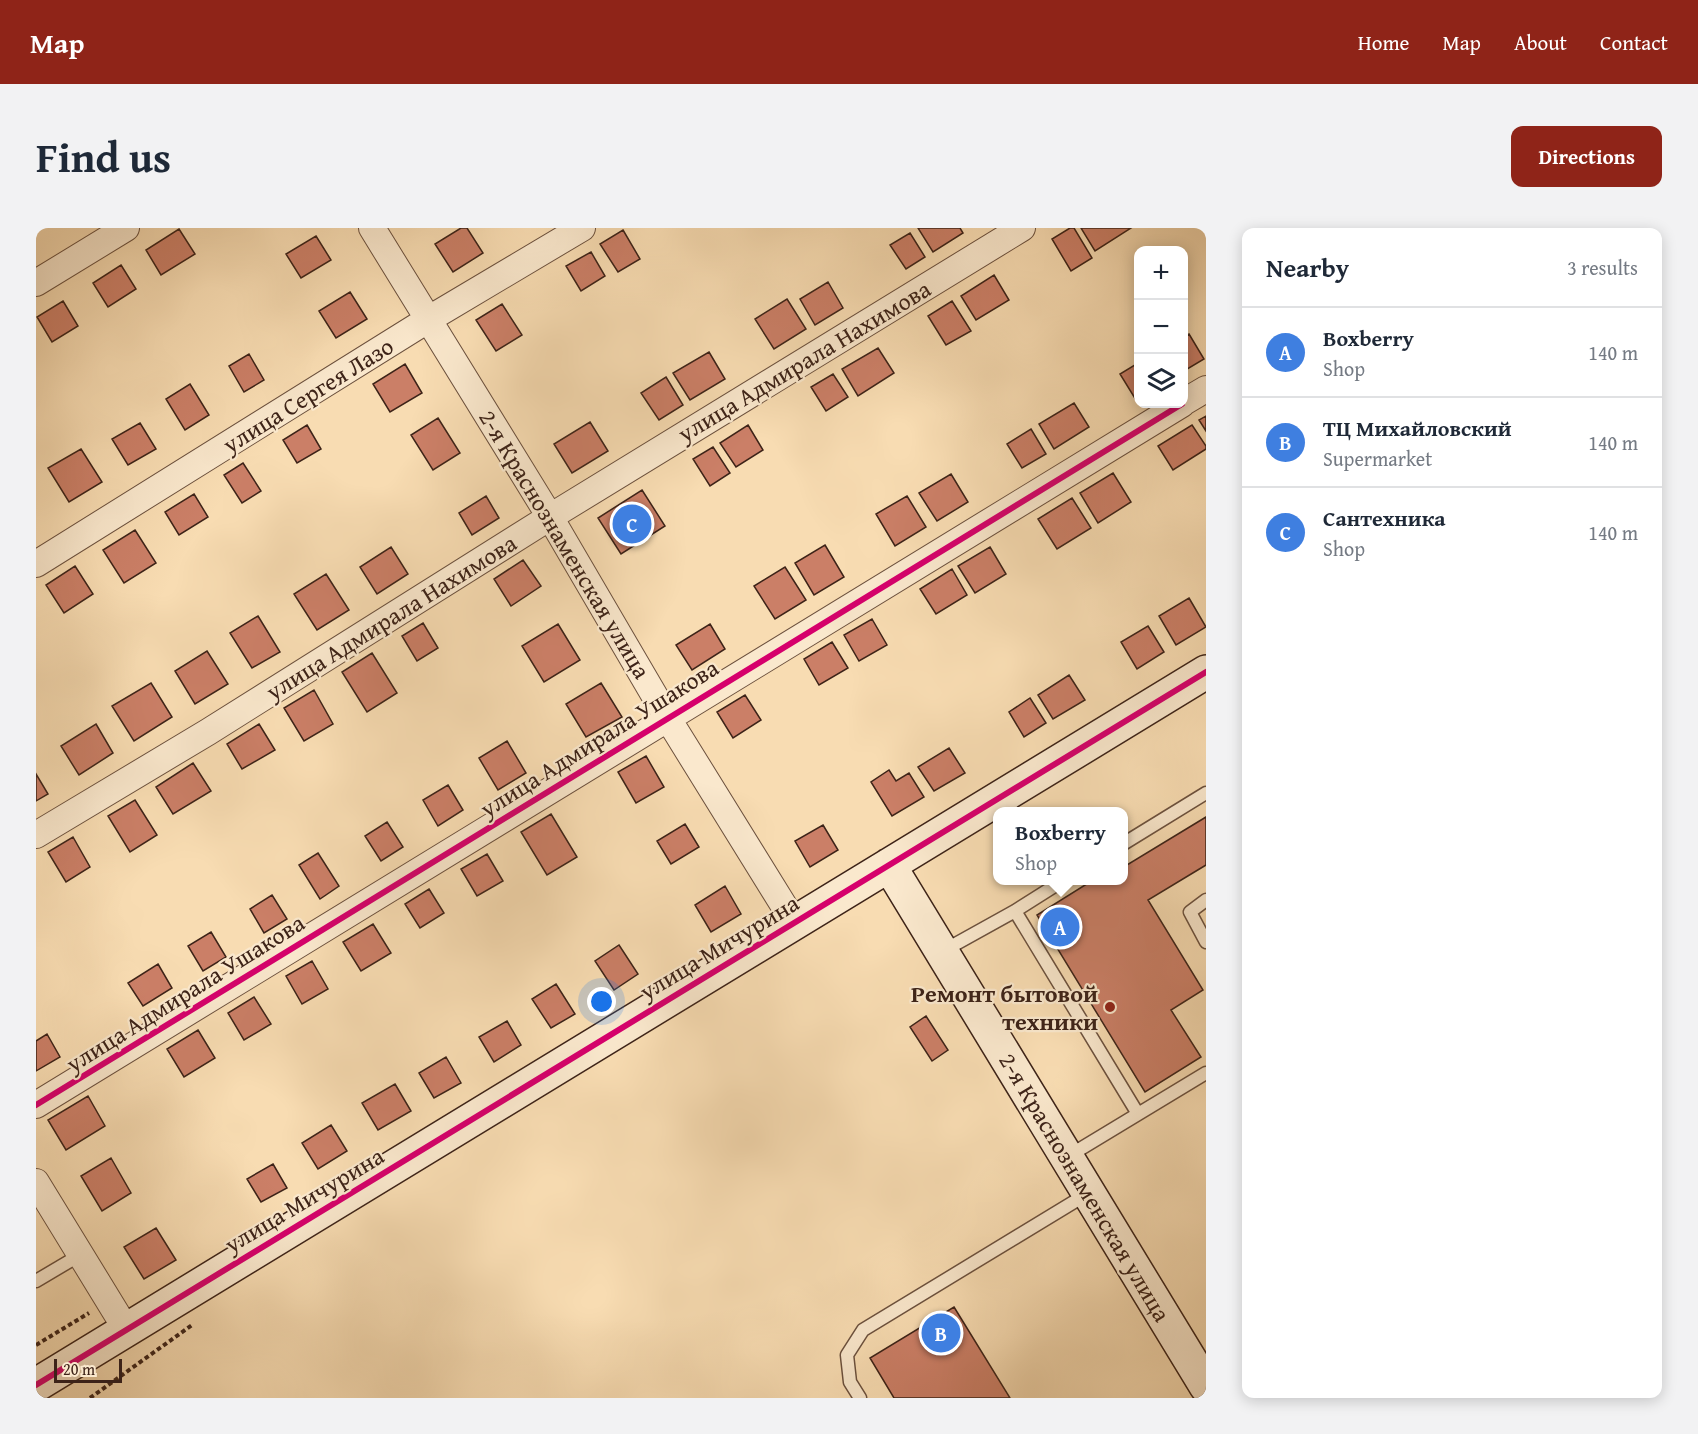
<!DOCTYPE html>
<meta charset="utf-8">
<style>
:root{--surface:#fff;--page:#f2f2f3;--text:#1f2937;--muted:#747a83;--line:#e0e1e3;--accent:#8f2418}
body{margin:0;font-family:"Gentium Book Plus",serif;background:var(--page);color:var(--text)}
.controls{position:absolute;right:18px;top:18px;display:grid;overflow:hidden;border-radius:12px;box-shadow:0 3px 15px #0003}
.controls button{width:54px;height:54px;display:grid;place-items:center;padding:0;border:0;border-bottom:2px solid var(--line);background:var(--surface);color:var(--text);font:30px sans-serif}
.scale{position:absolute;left:18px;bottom:15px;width:68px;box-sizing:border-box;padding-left:6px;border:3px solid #3d2318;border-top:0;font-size:16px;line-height:21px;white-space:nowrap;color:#3d2318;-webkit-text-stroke:4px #fae8cd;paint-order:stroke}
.you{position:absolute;left:566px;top:774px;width:21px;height:21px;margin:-15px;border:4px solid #fff;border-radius:50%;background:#1a73e8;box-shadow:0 0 0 9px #1a73e833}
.badge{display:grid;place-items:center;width:39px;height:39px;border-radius:50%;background:var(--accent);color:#fff;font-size:20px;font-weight:700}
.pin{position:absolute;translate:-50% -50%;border:3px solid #fff;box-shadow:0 2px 6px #0006}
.popup{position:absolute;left:957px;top:579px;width:135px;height:78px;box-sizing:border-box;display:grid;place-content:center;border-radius:12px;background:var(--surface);filter:drop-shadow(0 2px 4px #0005);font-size:20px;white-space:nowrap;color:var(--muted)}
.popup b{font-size:22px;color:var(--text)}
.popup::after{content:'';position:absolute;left:50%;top:100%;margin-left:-12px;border:12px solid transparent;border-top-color:var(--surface)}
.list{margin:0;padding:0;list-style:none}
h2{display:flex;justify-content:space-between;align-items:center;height:78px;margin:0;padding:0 24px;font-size:26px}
h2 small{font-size:20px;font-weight:400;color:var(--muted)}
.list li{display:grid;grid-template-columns:39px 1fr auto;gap:18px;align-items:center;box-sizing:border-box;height:90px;padding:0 24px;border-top:2px solid var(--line)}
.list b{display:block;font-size:22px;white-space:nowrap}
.list p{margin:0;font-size:20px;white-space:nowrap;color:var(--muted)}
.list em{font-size:20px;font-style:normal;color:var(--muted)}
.icon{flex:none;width:33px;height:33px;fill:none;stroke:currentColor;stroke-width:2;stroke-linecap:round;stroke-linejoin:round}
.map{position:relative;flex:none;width:1170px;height:1170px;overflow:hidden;border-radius:12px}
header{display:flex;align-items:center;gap:36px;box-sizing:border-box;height:84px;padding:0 30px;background:var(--accent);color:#fff}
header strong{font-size:28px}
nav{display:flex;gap:33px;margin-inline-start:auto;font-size:21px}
.intro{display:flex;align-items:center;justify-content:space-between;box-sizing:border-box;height:144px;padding:0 36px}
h1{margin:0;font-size:42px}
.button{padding:15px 27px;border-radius:12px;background:var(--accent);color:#fff;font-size:21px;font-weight:700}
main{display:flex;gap:36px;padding:0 36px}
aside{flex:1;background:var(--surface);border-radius:12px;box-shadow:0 3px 15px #0003}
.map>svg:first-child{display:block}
.building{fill:#cb7f67;stroke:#3d2318;stroke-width:1.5}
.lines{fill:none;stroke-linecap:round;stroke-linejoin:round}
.lane-casing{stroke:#6c513e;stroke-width:15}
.street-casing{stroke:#6c513e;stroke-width:28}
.secondary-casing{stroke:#3d2318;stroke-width:36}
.path{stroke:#3d2318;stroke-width:4;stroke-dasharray:4.5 3;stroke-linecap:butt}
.lane{stroke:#fae8cd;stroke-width:12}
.street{stroke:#fae8cd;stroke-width:26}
.secondary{stroke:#fae8cd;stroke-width:33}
.cycleway-casing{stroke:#fae8cd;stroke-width:10}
.cycleway{stroke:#d6006c;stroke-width:6}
.poi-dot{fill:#8f2418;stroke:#fae8cd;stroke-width:2}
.labels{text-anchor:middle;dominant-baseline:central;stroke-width:4.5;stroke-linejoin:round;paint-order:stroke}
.street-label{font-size:24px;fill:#3d2318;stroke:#fae8cd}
.poi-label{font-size:24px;font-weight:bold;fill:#3d2318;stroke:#fae8cd;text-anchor:end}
</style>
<header>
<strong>Map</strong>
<nav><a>Home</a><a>Map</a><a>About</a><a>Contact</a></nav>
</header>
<div class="intro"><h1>Find us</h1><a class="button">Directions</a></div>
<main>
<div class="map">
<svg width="1170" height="1170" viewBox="0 0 1170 1170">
<rect width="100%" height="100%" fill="#f8dcb2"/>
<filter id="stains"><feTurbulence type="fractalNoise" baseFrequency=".00333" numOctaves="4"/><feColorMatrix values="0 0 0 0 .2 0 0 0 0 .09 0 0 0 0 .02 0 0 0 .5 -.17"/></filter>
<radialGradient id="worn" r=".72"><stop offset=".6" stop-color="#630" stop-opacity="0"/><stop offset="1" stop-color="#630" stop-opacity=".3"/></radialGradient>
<path class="building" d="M425 0H431L447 25 417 44 399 16Z
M882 0H924L927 5 897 24Z
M1034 0H1038L1056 30 1035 43 1016 11Z
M1045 0H1095L1059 23Z
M143 1 159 26 125 47 110 22Z
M587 2 604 31 582 44 564 16Z
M874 5 889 29 870 41 854 17Z
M280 8 295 32 265 50 250 26Z
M555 24 569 48 545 63 530 38Z
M85 37 100 61 72 79 57 55Z
M958 47 973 72 940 92 925 68Z
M792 54 807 80 779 97 764 71Z
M314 64 331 91 300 110 283 83Z
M751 71 770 101 738 121 719 91Z
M27 73 42 98 16 114 1 89Z
M916 73 935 103 910 117 892 88Z
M466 76 486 107 460 123 440 92Z
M1153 106 1168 131 1148 143V109Z
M842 120 858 145 822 168 806 141Z
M673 124 689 151 654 172 637 145Z
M213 126 228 152 208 164 193 138Z
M1102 135V171L1100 172 1084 146Z
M369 136 386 165 354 184 337 156Z
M797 146 812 169 790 183 775 159Z
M630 149 647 177 623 192 605 165Z
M154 156 173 187 149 202 130 171Z
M1038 175 1053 199 1018 221 1003 196Z
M1170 188V203L1163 192Z
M402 190 424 225 397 242 375 207Z
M554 194 572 223 536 245 518 216Z
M104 195 120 221 92 237 76 211Z
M271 197 285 221 261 235 247 212Z
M712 197 727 222 700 239 684 215Z
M1156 197 1170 218V221L1137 242 1122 218Z
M995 201 1010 226 986 240 971 216Z
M677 219 694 245 674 258 657 231Z
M45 221 66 254 33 274 12 240Z
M207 235 225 263 206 275 188 247Z
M1077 245 1095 274 1062 295 1044 265Z
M915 246 932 274 901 293 883 265Z
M606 262 629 298 585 326 562 290Z
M158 266 172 289 143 307 129 284Z
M450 268 463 290 436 307 423 285Z
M871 268 890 299 859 318 840 286Z
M1036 270 1055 300 1021 321 1002 291Z
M99 302 120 335 88 355 67 322Z
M789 317 808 349 778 367 759 335Z
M355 319 372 346 341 366 324 339Z
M954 319 970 346 939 365 922 338Z
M487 332 505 358 475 378 458 351Z
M39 338 57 366 28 385 10 357Z
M749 339 770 372 739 391 718 358Z
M916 341 931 367 900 386 884 361Z
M290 346 313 382 281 402 258 366Z
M1153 370 1170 399 1140 417 1123 388Z
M222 388 244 424 216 440 194 405Z
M836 391 851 417 823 433 808 407Z
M387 395 402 420 381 433 366 408Z
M522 396 544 432 508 454 486 418Z
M674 396 689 421 656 442 640 417Z
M1112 398 1128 424 1101 441 1085 414Z
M796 414 812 440 783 457 768 431Z
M171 423 192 456 159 476 139 443Z
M336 425 361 465 331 484 306 444Z
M1033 447 1049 472 1017 491 1002 467Z
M115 455 136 489 98 513 76 478Z
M565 455 586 489 550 509 530 476Z
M278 462 297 496 268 513 248 480Z
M709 467 725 492 697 510 681 484Z
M994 470 1010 495 988 509 973 484Z
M60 496 77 525 43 547 25 518Z
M223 496 239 522 206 541 191 516Z
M471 513 490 545 462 562 443 530Z
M913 520 929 545 898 563 882 539Z
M610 528 628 559 600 575 582 544Z
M157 535 175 563 137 586 120 559Z
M853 542 860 553 873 545 888 569 856 588 835 554Z
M0 546 12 566 0 573Z
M412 557 427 582 402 598 387 572Z
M99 572 121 607 94 624 72 588Z
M515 586 541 629 511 647 485 604Z
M1170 589V637L1112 672 1167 762 1135 782 1165 829 1109 864 1001 687 1057 652H1087V634L1088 633 1091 637Z
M351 594 367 619 345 633 329 608Z
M649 596 663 619 635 636 621 613Z
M787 597 802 622 774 639 759 613Z
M37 609 54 639 30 654 12 624Z
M282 625 303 658 284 671 263 637Z
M451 626 467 653 441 668 425 641Z
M689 658 705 686 675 704 659 677Z
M393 661 408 685 384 700 369 676Z
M236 667 251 691 228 705 214 681Z
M337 696 355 725 325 743 307 714Z
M175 704 190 729 167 743 152 718Z
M583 717 602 746 578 762 559 733Z
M276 733 292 761 266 776 250 748Z
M122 736 136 760 107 778 92 755Z
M520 756 539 786 515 800 496 771Z
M218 769 235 796 208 812 192 785Z
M890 788 912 822 896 833 874 799Z
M471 793 485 817 458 834 443 809Z
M162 802 179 830 148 849 131 821Z
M11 806 24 829 0 843V813Z
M410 829 425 855 398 870 383 845Z
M359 856 375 883 342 902 326 875Z
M52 868 69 898 30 922 12 892Z
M295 897 311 923 282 941 266 915Z
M75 930 95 965 66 983 45 948Z
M237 936 251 960 225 974 211 951Z
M120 1000 140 1032 108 1051 88 1019Z
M918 1079 974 1170H858L834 1130Z"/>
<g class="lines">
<g class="lane-casing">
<path id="lane" d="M1087 616 1170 565
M1170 672 1154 684 1170 714
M979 683 1102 886
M907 723 979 683 1028 652
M1031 929 1170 845
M0 1053 44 1027
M824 1170 814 1154 811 1127 827 1102 1051 966"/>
</g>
<g class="street-casing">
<path id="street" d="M336 0 514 289 631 489 758 694
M0 55 90 0
M1148 174 1170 161
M0 336 393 91 546 0
M0 607 172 504 514 289 986 0
M0 877 1146 176
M0 954 90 1101"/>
</g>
<g class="secondary-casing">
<path id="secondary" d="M853 637 1170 1158
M0 1157 1170 444"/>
</g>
<path class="path" d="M0 1117 53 1085
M54 1170 156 1097"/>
<use href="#lane" class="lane"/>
<use href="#street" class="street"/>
<use href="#secondary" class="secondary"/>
<g class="cycleway-casing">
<path id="cycleway" d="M0 877 1146 176
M0 1157 1170 444"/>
</g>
<use href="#cycleway" class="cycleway"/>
</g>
<circle class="poi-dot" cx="1074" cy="779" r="6"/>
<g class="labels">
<g class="street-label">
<text transform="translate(768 133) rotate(-31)">улица Адмирала Нахимова</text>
<text transform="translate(272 167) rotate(-32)">улица Сергея Лазо</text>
<text transform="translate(529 316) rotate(59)">2-я Краснознаменская улица</text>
<text transform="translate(355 389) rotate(-32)">улица Адмирала Нахимова</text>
<text transform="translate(563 510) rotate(-32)">улица Адмирала Ушакова</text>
<text transform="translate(683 719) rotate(-31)">улица Мичурина</text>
<text transform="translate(149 765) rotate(-32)">улица Адмирала Ушакова</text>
<text transform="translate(1049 959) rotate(59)">2-я Краснознаменская улица</text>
<text transform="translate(268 972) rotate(-31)">улица Мичурина</text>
</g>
<g class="poi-label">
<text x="1062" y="765">Ремонт бытовой<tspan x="1062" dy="28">техники</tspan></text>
</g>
</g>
<rect width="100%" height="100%" filter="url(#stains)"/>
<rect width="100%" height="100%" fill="url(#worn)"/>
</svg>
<div class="controls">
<button>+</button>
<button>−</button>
<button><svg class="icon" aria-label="layers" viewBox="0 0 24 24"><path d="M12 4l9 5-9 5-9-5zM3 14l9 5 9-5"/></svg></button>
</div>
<div class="scale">20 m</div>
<div class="you"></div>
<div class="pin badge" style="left:1024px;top:699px;background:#3f7fe0">A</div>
<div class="popup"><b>Boxberry</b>Shop</div>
<div class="pin badge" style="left:905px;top:1105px;background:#3f7fe0">B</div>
<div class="pin badge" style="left:596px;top:296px;background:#3f7fe0">C</div>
</div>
<aside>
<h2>Nearby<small>3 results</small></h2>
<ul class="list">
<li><span class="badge" style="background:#3f7fe0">A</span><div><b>Boxberry</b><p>Shop</p></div><em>140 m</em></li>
<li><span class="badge" style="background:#3f7fe0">B</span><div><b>ТЦ Михайловский</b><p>Supermarket</p></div><em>140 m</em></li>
<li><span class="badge" style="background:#3f7fe0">C</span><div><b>Сантехника</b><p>Shop</p></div><em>140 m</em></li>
</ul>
</aside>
</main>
